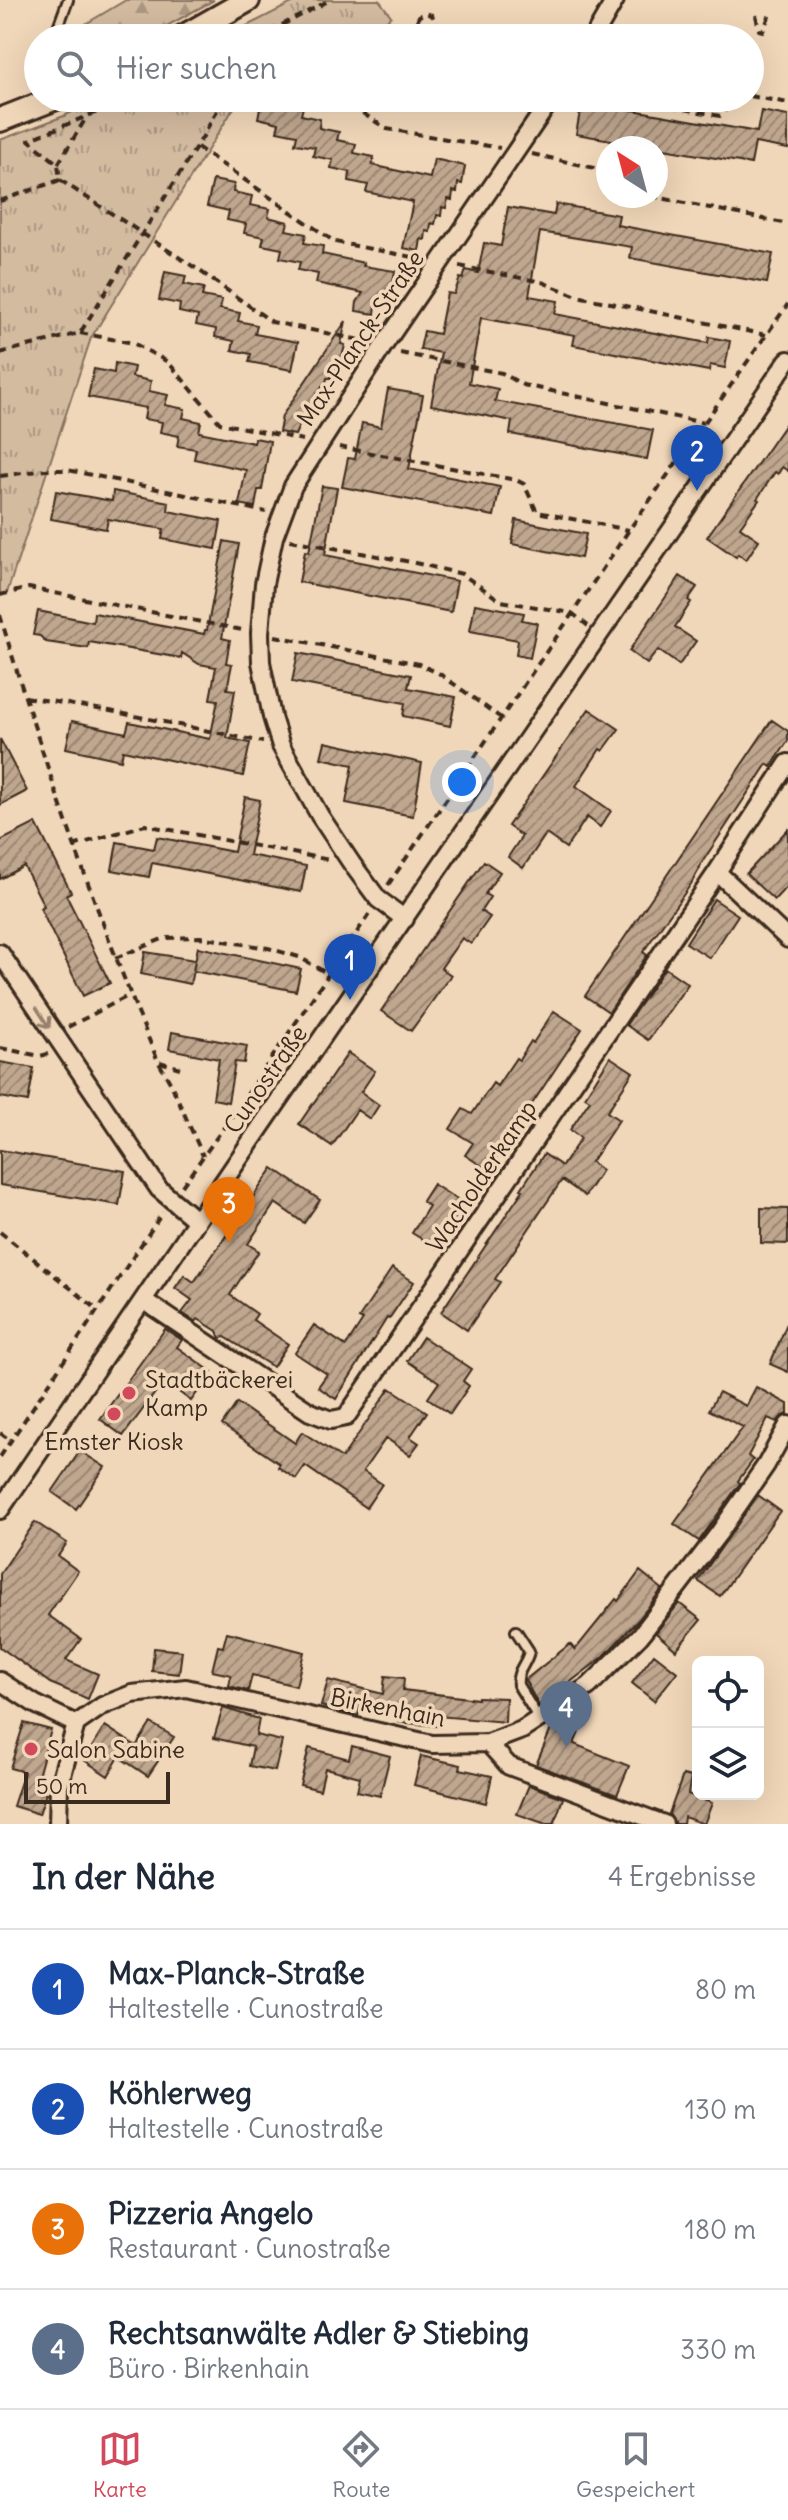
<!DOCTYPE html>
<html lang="de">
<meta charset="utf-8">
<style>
:root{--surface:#fff;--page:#f6f6f7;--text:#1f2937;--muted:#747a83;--line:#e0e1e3;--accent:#d1495b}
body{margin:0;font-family:Delius,sans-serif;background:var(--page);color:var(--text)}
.controls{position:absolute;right:24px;bottom:24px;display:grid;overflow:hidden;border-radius:12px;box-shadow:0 8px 32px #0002}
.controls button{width:72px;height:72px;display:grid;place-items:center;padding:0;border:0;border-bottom:2px solid var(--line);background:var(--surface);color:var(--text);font:40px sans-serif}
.compass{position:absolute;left:596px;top:136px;width:72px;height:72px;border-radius:50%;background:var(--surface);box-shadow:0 8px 32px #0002;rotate:324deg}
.scale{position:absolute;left:24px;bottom:20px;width:146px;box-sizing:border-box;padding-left:8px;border:4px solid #3b2a1e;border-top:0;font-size:22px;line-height:28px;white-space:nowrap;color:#3b2a1e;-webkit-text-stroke:6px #f1d7b9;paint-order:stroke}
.you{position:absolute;left:462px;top:782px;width:28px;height:28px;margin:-20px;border:6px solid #fff;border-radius:50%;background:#1a73e8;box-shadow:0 0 0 12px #1a73e833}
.badge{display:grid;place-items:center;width:52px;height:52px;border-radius:50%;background:var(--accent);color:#fff;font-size:26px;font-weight:700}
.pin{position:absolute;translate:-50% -66px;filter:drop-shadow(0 2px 4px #0008)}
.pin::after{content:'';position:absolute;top:42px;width:28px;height:24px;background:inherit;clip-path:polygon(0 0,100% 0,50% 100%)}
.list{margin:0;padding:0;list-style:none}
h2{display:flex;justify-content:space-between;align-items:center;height:104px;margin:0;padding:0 32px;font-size:34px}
h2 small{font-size:26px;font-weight:400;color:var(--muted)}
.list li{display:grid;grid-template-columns:52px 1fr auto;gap:24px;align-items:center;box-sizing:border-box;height:120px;padding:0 32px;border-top:2px solid var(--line)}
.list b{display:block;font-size:30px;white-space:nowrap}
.list p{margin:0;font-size:26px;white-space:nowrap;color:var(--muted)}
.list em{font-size:26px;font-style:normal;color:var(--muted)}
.icon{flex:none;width:44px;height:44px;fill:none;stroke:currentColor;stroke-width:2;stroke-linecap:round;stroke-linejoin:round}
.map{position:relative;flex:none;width:788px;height:1824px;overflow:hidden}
.search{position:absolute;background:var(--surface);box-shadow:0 8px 32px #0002;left:24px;right:24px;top:24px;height:88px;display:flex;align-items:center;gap:20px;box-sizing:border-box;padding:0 28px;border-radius:44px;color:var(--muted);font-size:30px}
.sheet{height:584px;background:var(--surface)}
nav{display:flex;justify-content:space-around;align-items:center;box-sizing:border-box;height:112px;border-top:2px solid var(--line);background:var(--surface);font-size:22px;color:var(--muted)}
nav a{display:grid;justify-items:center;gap:4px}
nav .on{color:var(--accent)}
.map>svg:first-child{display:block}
.forest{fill:url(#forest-firs);stroke:#87725f;stroke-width:2}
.park{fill:url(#park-tufts);stroke:#87725f;stroke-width:2}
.building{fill:url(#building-hatch);stroke:#3b2a1e;stroke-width:2}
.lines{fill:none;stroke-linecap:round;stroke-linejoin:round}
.service-casing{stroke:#3b2a1e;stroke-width:14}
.minor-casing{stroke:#3b2a1e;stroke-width:22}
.secondary-casing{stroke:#3b2a1e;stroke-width:28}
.path{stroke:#3b2a1e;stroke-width:4;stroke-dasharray:8 6;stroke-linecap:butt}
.service{stroke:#f1d7b9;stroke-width:8}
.minor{stroke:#f1d7b9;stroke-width:16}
.secondary{stroke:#f1d7b9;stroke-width:22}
.oneway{stroke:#96806c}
.poi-dot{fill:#d1495b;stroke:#f1d7b9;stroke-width:3}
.labels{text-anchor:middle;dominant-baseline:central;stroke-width:7;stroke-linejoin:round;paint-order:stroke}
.street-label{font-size:24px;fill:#3b2a1e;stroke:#f1d7b9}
.poi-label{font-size:24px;fill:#3b2a1e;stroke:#f1d7b9;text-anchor:start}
</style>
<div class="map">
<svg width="788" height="1824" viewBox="0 0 788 1824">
<defs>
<pattern id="forest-firs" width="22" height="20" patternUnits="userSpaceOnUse" patternTransform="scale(2)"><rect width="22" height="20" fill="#d3bba0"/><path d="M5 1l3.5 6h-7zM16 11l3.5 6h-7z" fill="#ac9882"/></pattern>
<pattern id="park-tufts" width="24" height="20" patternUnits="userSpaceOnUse" patternTransform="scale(2)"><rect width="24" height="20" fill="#d3bba0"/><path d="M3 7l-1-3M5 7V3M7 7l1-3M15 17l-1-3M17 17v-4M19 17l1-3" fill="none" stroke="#ac9882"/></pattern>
<pattern id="building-hatch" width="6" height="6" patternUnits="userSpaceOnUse" patternTransform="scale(2)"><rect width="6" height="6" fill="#bfa68e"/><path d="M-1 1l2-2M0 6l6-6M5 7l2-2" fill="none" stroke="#9c8773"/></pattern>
</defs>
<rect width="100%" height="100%" fill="#f1d7b9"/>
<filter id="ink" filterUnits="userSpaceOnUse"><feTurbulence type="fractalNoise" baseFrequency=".0125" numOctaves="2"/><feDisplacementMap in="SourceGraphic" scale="16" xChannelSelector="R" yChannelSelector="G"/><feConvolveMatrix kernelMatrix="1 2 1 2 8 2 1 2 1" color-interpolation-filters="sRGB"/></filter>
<g filter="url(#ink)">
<path class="forest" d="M126 0H214L145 38H62Z"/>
<path class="park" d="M298 0H379L391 16 369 38H223Z
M100 98H240L91 338 7 593 0 595V140L64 116Z"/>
<path class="building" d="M262 98H284L283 103 303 107 301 115 320 119 319 128 339 132 337 140 356 144 354 153 374 157 372 165 430 178 434 159 465 166 462 184 458 183 457 192 453 191 452 200 448 199 446 208 442 207 441 216 437 215 435 224 431 223 430 232 426 231 425 240 421 239 419 251 403 248 413 202 366 192 368 185 349 181 350 172 331 168 333 160 313 156 315 147 295 144 297 135 277 131 279 123 258 118Z
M582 101 757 132 761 111 788 116V149L755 143 751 164 576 134Z
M213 180 234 184 233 192 252 196 250 205 270 209 268 217 288 222 286 230 306 234 304 243 323 246 322 254 364 263 363 266 395 271 392 290 387 289 386 298 382 297 380 306 376 305 375 314 356 311 357 302 363 293 316 283 318 274 298 270 300 262 280 258 282 249 262 245 264 237 244 233 246 224 227 220 229 211 207 206Z
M556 204 619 215 617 225 773 254 767 283 630 258 632 247 540 232 529 296 558 301 555 314 708 343 709 337 730 341 725 368 710 365 709 371 573 345 575 335 481 318 469 383 498 389 495 401 653 430 647 459 510 434 512 421 431 405 441 353 420 349 424 331 439 334 447 293 454 294 460 278 463 279 466 270 478 273 484 243 501 246 508 207 554 215Z
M165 272 186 276 184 284 204 288 202 296 222 300 220 309 240 313 238 321 257 325 255 334 298 342 292 370 249 362 251 354 232 350 234 341 215 337 216 329 196 325 198 316 179 312 180 304 159 300Z
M346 321 341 344 345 345 341 362H338L336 370H333L331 378H327L325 387 322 386 320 394H316L315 403 311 402 309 411 306 410 295 435 279 432 282 416Z
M115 363 134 367 132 377 151 381 149 391 168 395 165 405 185 409 183 418 201 422 199 432 254 443 255 438 270 441 262 490H258L255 507 239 504 246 470 194 459 196 449 177 446 179 436 160 432 162 422 144 419 146 408 88 397 94 369 114 373Z
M388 389 423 395 409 469 500 487 494 516 342 487 348 458 355 459 362 423 381 427Z
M788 420V471L782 467 778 474 775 472 757 499 759 500 740 527 759 540 746 560 738 554 736 557 707 537Z
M322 486 337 488 325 555 457 581 451 612 299 582 305 551 309 552Z
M56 491 112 501 113 491 169 502 168 511 221 521 216 549 162 539 164 529 145 526 108 519 106 529 51 519Z
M516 520 586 534 581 558 512 544Z
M224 541 239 544 222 638 230 640 226 663 232 664 227 689 235 690 227 738 250 743 243 776 123 750 121 760 66 748 72 721 126 733 129 722 210 739 218 700 210 699 216 667 199 664 182 653 181 658 89 642 88 648 46 642 40 636 33 635 38 611 93 622 94 613 204 634 205 630H207Z
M680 576 697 587 688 600 691 602 675 627 696 641 679 665 658 650 647 664 629 651Z
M475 604 524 613 522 620 537 623 530 658 516 655 518 640 470 631Z
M298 653 411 675 408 688 456 697 450 726 403 716 405 703 292 682Z
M589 709 619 729 603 751 600 749 576 786 611 811 600 827 587 817 566 848 546 834 523 868 508 857 522 836 508 826Z
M772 720 788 731V741L771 767 767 764 699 867 700 868 691 884 643 952 647 955 609 1012 585 996Z
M0 739 27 791 0 805Z
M325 742 422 763 413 816 346 803 353 765 321 758Z
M245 797 260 800 249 855 306 866 301 892 152 863 149 877 112 870 117 842 154 849 157 837 234 852Z
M36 823 71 892 66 895 110 983 83 996 40 908 44 906 24 866 0 879V841Z
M788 829V885L774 900 746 874Z
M484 861 500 872 485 894 490 897 481 911 490 917 471 944 462 938 441 968 451 975 411 1031 381 1011Z
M714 899 738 915 710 958 686 943Z
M198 947 301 969 296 991 193 971 190 984 141 974 145 952 195 960 193 971Z
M665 968 688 984 648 1040 626 1025Z
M554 1011 582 1029 488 1170 465 1155 473 1143 450 1129 463 1109 472 1114 493 1083 497 1086 516 1058 519 1060 531 1041 533 1043Z
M172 1032 247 1046 244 1063 235 1062 228 1102 213 1099 219 1059 169 1049Z
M348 1053 375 1071 361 1092 379 1105 370 1119 357 1110 332 1146 299 1124Z
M610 1057 633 1072 607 1112 619 1120 591 1162 602 1170 585 1196 562 1180 495 1279 500 1282 467 1330 441 1312 523 1190 521 1189 544 1154 562 1166 581 1138 570 1130 590 1100 585 1097Z
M0 1062 34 1068 28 1102 0 1097Z
M0 1150 125 1171 119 1205 0 1185Z
M273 1168 320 1200 304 1223 275 1203 248 1244 259 1251 230 1295 257 1314 253 1320 288 1344 273 1367 225 1337 220 1338 217 1331 198 1319 196 1322 182 1313 192 1300 175 1288 184 1275 194 1282Z
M433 1184 464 1204 436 1248 412 1233 429 1206 422 1201Z
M761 1208 788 1209V1244L761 1243Z
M392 1268 414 1282 389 1319 387 1318 336 1399 318 1387 327 1374 295 1353 314 1325 346 1346 363 1320 359 1318Z
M788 1321V1372L770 1364Z
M165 1329 182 1340 177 1347 212 1372 191 1401 164 1381 123 1436 100 1419Z
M423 1337 471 1369 463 1381 469 1386 450 1414 428 1398 439 1382 407 1361Z
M756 1387 788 1404V1414L782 1416 777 1422 768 1418 748 1456 753 1460 738 1481 740 1483 699 1541 674 1524 743 1427 709 1410 719 1392 746 1406Z
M390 1388 427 1412 410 1437 419 1443 410 1455 386 1438 363 1471 382 1484 366 1508 305 1466 296 1479 278 1467 280 1464 222 1425 237 1403 295 1443 302 1432 342 1458Z
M80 1451 105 1467 76 1509 52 1492Z
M758 1495 780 1511 720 1596 698 1581Z
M35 1522 67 1543 58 1556 78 1571 48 1615 81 1639 66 1660 98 1674 88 1699 50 1683 0 1647V1574Z
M640 1571 662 1589 639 1619 603 1657 539 1706 525 1680 570 1644 575 1650 616 1599 618 1601Z
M679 1603 701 1620 676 1650 656 1633Z
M227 1632 304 1652 296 1686 252 1675 248 1691 229 1686 231 1675 212 1671 218 1646 223 1647Z
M154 1648 182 1651 179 1674 152 1671Z
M654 1654 677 1672 654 1701 632 1683Z
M385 1676 404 1678 403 1690 478 1699V1697L506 1698 505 1722 438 1716 437 1726 399 1722 400 1713 360 1708 358 1716 321 1706 328 1680 383 1694Z
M223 1708 259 1719 256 1735 282 1741 275 1771 249 1766 253 1747 214 1738Z
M554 1722 579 1732 574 1744 629 1766 617 1795 536 1765Z
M24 1723 51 1730 34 1790 46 1793 39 1814 13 1806 24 1772 10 1768Z
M151 1723 174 1737 148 1776 119 1757 108 1776 84 1760 105 1726 136 1746Z
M352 1746 390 1756 380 1796 357 1791 360 1777 325 1768 320 1790 300 1785 309 1748 349 1759Z
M421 1756 461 1765 460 1769 492 1776 486 1803 414 1785Z
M683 1775 691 1777 688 1794 712 1803 704 1824 684 1817 683 1824H675L669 1814Z
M529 1785 563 1798 554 1824H546L517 1814Z"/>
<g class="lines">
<g class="service-casing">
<path id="service" d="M54 38 68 0
M516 1631 529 1651C527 1664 516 1670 518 1685L539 1719"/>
</g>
<g class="minor-casing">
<path id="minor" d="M593 38 615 0
M717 872 788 939
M405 919 378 899 352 864 320 816 281 746 272 717 261 662 260 633 264 584 274 537 293 486 384 345 552 98
M0 953 159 1189 197 1221
M143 1300 310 1412 331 1420 346 1417 717 872 788 763
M0 1510 262 1125 788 360
M0 1681 35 1704 76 1724
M76 1724 102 1706 132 1694 186 1688 432 1744 488 1743 522 1730 589 1686 640 1636 719 1533 766 1465 788 1425
M488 1743 509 1766 664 1824
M58 1824 59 1786 76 1724"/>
</g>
<g class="secondary-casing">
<path id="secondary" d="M181 38 248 0
M0 120 56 98"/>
</g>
<path class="path" d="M756 15 759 30 763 31 770 14
M413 34 419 16 425 13 432 15 442 37 459 35 476 38
M257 38 330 0
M750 96 788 103
M339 98 387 129 500 148
M630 98 720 116 736 98
M197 147 335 242 423 259
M532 154 608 171
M58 164 86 118
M60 180 197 269 272 322 365 341
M651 196 788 224
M0 201 60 180 58 164 29 140 131 98
M459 266 542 282 577 296 766 335
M80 333 133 343 168 362 220 423 303 440
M0 353 80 333 202 138 224 98
M400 353 502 373 523 385 704 423
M339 447 516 480 524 484 537 512 629 530
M0 476 45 470H68L266 512
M290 540 411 562 462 574 501 601 572 613 588 626
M0 595 29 588 242 630
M0 615C45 767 96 915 158 1061L171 1084 203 1156
M275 636 419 664 440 674 501 718
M25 697 110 711 263 742
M73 846 145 825 330 860
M388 885 629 530 788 304
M115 958 165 938 200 937 268 948 299 957 328 974
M68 1027 130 995
M0 1048 40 1056 48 1054
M160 1062 180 1068
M182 1186 242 1102 370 913
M0 1232 98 1310
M0 1433 11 1441
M0 1457 163 1212"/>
<use href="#service" class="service"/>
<use href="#minor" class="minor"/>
<use href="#secondary" class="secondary"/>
</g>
<defs><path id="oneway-shaft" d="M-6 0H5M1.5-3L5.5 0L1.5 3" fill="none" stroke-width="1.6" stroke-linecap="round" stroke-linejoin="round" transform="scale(2)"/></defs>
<use class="oneway" href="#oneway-shaft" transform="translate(43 1018) rotate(57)"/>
</g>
<g class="poi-dot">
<circle cx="129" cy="1393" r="8"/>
<circle cx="114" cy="1414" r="8"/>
<circle cx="31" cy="1749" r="8"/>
</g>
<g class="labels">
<g class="street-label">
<text transform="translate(360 338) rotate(-56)">Max-Planck-Straße</text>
<text transform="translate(265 1079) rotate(-55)">Cunostraße</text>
<text transform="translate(481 1176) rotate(-56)">Wacholderkamp</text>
<text transform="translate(388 1707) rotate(11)">Birkenhain</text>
</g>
<g class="poi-label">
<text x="145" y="1379">Stadtbäckerei<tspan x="145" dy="28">Kamp</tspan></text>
<text x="114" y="1441" text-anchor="middle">Emster Kiosk</text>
<text x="47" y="1749">Salon Sabine</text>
</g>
</g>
</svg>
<div class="controls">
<button><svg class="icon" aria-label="locate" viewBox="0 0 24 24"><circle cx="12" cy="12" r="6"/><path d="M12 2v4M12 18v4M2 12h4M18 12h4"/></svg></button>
<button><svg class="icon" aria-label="layers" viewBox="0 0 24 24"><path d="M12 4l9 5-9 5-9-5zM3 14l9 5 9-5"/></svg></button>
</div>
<svg class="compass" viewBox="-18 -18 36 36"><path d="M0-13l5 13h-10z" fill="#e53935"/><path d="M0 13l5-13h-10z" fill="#747a83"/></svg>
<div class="scale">50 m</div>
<div class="you"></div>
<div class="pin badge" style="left:350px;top:1000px;background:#1a4fb4">1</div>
<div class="pin badge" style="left:697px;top:491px;background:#1a4fb4">2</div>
<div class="pin badge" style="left:229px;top:1243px;background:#e8710a">3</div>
<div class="pin badge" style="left:566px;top:1747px;background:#5c6f8a">4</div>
<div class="search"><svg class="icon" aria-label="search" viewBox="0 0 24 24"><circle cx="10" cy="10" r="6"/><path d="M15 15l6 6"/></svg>Hier suchen</div>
</div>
<section class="sheet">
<h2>In der Nähe<small>4 Ergebnisse</small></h2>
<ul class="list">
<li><span class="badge" style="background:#1a4fb4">1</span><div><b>Max-Planck-Straße</b><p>Haltestelle · Cunostraße</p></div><em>80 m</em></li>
<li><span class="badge" style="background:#1a4fb4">2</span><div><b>Köhlerweg</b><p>Haltestelle · Cunostraße</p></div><em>130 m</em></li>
<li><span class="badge" style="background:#e8710a">3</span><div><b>Pizzeria Angelo</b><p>Restaurant · Cunostraße</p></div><em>180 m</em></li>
<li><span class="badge" style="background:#5c6f8a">4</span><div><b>Rechtsanwälte Adler &amp; Stiebing</b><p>Büro · Birkenhain</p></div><em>330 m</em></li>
</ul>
</section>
<nav>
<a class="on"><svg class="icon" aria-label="map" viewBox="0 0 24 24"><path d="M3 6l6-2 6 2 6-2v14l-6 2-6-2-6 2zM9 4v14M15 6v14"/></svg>Karte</a>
<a><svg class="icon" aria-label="directions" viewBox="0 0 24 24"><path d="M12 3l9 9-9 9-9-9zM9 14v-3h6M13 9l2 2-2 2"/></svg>Route</a>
<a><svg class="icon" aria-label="saved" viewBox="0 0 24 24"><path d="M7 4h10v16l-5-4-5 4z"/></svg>Gespeichert</a>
</nav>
